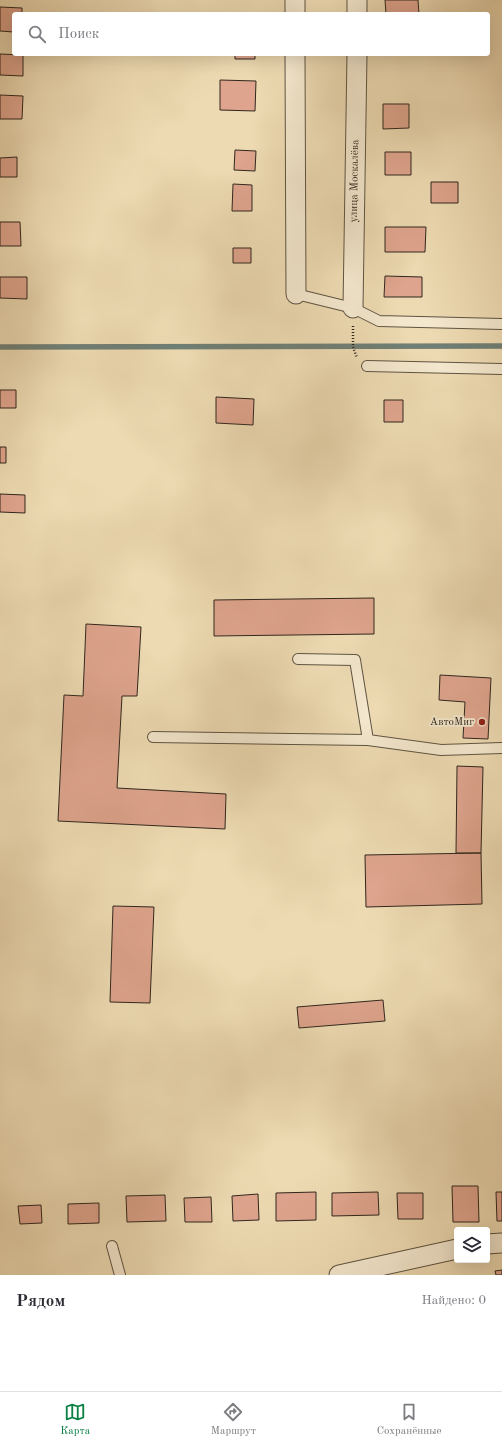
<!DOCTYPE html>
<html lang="ru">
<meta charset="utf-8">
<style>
:root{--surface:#fff;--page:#f2f2f3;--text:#2b2b33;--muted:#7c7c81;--line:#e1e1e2;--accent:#0b8043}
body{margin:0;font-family:"Old Standard TT",serif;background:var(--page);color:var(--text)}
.controls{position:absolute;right:12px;bottom:12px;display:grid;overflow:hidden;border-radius:4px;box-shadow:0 4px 16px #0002}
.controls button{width:36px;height:36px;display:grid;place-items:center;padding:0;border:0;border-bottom:1px solid var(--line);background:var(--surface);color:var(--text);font:20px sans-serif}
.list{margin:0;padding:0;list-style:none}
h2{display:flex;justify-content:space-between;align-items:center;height:52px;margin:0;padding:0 16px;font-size:17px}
h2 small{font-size:13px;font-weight:400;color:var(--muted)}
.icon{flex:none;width:22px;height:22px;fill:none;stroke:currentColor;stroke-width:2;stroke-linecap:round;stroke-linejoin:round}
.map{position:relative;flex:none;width:502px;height:1275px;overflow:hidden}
.search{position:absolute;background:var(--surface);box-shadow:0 4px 16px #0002;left:12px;right:12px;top:12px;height:44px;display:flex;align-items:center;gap:10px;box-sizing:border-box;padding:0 14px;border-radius:4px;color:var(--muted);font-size:15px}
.sheet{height:116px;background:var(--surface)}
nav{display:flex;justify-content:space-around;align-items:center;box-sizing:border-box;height:56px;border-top:1px solid var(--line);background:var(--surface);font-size:11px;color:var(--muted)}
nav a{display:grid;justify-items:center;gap:2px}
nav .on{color:var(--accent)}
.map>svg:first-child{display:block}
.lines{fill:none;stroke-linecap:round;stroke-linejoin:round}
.stream{stroke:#6f7f75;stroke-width:5.5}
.building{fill:#dea48d;stroke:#30271d}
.lane-casing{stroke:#5f5442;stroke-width:12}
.street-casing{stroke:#5f5442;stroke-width:21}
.path{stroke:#30271d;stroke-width:2.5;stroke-dasharray:1 2;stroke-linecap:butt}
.lane{stroke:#f3e7cd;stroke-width:10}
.street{stroke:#f3e7cd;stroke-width:19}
.poi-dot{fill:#8f2418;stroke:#f3e7cd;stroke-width:1.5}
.labels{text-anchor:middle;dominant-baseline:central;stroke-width:3.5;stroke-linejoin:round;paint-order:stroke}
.street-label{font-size:11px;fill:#30271d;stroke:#f3e7cd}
.poi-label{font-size:11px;fill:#30271d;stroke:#f3e7cd;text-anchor:end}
</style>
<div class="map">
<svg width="502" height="1275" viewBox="0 0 502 1275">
<rect width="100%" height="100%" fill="#eddab2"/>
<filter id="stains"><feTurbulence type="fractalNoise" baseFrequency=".005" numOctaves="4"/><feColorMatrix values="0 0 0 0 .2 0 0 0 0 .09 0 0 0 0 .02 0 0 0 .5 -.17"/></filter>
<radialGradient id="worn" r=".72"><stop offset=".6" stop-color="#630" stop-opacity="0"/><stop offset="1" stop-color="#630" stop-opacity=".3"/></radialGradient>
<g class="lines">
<path class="stream" d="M0 347 502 346"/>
</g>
<path class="building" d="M385 0H418L419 14H386Z
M0 7 22 8V14H14V32L0 31Z
M0 54 23 55V76L0 75Z
M235 54H255V59H235Z
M220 80 256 81 255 111 220 110Z
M0 95 23 96 22 119H0Z
M383 104H409V128L383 129Z
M235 150 256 151 255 171 234 170Z
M385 152H411V175H385Z
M17 157V177H0V158Z
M431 182H458V203H431Z
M233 184 252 185V211H232Z
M0 222H20L21 246H0Z
M385 227H426L425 252H385Z
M233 248H251V263H233Z
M385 276 422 277V297H384Z
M0 277H27V299L0 298Z
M0 390H16V408H0Z
M216 397 254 399 253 425 216 423Z
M384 400H403V422H384Z
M0 447H6V463H0Z
M0 494 25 495V513L0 512Z
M374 598V634L214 636V600Z
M86 624 141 627 137 696H122L117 788 226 794 225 829 58 821 64 695 83 696Z
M440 675 491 678 488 739 463 738 465 702 439 700Z
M457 766 483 767 481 853H456Z
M481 853 482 904 366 907 365 855Z
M113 906 154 907 150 1003 110 1002Z
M383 1000 385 1021 299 1028 297 1007Z
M452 1186H478L479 1222H453Z
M316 1192V1220L276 1221V1193Z
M378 1192 379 1215 332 1216V1193Z
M496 1192H502V1221H497Z
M397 1193H423V1219H398Z
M258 1194 259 1220 233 1221 232 1196Z
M165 1195 166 1221 127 1222 126 1196Z
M211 1197 212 1222H185L184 1198Z
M99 1203V1223L68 1224V1204Z
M41 1205 42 1223 20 1224 18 1206Z
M502 1270V1275H496L495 1271Z"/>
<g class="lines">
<g class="lane-casing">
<path id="lane" d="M296 294 353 308 379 321 502 324
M367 366 502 369
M298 659 355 660 368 740
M153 737 368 740 441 750 502 748
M112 1246 120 1275"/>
</g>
<g class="street-casing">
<path id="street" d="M295 0V14
M357 14V0
M295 54 296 294
M353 308 357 54
M487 1244 502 1243
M339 1275 457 1249"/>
</g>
<path class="path" d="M353 326V347L357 358"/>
<use href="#lane" class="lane"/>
<use href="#street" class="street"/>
</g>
<circle class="poi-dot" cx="482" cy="722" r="4"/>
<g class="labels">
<g class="street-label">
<text transform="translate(355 181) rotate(-89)">улица Москалёва</text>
</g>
<g class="poi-label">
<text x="474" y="722">АвтоМиг</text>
</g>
</g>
<rect width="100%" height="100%" filter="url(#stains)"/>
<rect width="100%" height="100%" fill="url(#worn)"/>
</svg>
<div class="controls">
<button><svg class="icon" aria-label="layers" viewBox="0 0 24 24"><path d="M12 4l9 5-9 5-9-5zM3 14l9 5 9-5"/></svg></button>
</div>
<div class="search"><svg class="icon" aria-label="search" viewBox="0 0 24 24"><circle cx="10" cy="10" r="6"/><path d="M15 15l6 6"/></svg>Поиск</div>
</div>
<section class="sheet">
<h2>Рядом<small>Найдено: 0</small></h2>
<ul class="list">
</ul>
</section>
<nav>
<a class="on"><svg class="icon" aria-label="map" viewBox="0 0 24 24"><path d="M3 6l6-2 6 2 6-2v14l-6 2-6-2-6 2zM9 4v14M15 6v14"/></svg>Карта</a>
<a><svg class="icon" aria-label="directions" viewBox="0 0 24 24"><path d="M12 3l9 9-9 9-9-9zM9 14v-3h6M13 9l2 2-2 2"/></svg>Маршрут</a>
<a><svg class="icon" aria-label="saved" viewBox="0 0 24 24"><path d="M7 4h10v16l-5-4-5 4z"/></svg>Сохранённые</a>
</nav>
